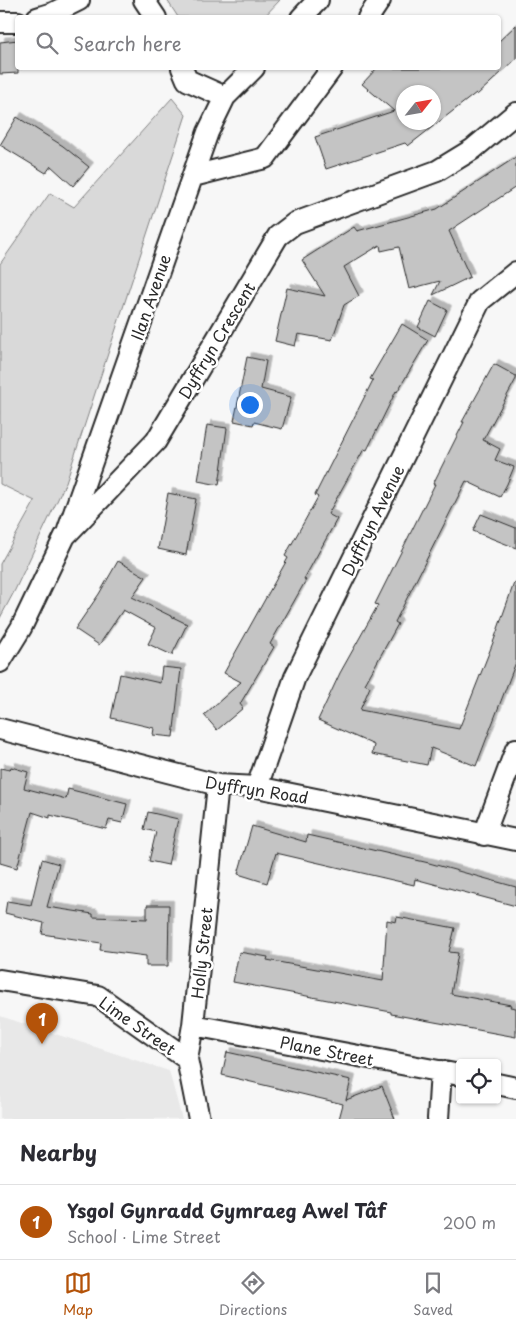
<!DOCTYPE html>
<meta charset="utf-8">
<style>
:root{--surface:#fff;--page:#f7f7f7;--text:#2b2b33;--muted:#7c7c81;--line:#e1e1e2;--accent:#b45309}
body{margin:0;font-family:"Playpen Sans",sans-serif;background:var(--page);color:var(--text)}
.controls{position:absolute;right:15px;bottom:15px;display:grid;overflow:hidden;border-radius:5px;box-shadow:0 1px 4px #0004}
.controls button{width:45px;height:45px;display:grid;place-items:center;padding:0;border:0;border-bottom:1px solid var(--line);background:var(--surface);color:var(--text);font:25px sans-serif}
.compass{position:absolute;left:396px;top:85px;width:45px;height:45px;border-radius:50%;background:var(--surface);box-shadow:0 1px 4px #0004;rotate:59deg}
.you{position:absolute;left:249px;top:404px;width:18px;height:18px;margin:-12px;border:4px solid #fff;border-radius:50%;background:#1a73e8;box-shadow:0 0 0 8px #1a73e833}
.badge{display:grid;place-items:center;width:32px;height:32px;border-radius:50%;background:var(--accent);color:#fff;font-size:16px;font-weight:700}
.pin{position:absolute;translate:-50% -41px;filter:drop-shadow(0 1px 2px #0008)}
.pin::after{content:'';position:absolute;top:26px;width:18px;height:15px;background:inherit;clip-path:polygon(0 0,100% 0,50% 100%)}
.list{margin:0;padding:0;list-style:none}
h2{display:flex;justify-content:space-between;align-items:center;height:65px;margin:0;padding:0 20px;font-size:21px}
h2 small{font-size:16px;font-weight:400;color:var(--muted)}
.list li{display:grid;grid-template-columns:32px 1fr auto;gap:15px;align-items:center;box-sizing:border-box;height:75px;padding:0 20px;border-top:1px solid var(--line)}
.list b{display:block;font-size:19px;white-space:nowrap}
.list p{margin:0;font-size:16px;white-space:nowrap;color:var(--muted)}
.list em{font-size:16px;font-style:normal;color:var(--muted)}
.icon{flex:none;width:28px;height:28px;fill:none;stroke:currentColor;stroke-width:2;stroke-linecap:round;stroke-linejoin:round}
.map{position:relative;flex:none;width:516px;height:1119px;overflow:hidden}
.search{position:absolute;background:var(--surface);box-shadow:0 1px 4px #0004;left:15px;right:15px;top:15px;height:55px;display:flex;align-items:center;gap:12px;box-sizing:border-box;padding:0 18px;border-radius:5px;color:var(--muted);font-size:19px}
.sheet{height:140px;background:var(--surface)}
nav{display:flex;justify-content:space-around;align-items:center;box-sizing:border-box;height:70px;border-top:1px solid var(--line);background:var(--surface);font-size:14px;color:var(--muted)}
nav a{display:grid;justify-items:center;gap:2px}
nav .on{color:var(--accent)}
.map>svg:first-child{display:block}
.built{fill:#e8e8e8}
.green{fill:#d9d9d9;stroke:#828282}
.building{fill:#c4c4c4;stroke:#2b2b2b;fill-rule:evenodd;filter:url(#shadow)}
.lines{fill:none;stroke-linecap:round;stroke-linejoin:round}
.minor-casing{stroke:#2b2b2b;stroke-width:24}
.minor{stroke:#fff;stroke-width:20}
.labels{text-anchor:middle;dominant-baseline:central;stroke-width:5;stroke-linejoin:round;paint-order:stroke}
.street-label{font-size:16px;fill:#2b2b2b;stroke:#fff}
</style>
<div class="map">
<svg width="516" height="1119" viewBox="0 0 516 1119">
<defs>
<filter id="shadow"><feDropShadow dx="4.5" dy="-4.5" stdDeviation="0" flood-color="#0004"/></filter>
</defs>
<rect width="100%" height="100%" fill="#f7f7f7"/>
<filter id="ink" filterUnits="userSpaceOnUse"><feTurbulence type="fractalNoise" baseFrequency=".02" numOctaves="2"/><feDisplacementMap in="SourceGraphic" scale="10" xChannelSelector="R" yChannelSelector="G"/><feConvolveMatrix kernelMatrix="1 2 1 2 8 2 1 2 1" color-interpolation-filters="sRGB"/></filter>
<g filter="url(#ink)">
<path class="built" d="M0 1016 169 1071 182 1119H0Z"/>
<path class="green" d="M167 0H280L263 18 178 17Z
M172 98 186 115 66 482 15 590 0 618V564L35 501 0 484V264L50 193 74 207Z"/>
<path class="building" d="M516 25V59L477 95 476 93 408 146 405 143 326 169 315 137 394 111 362 84 377 68H498V42ZM404 92H434V122H404Z
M18 40V73L0 74V42Z
M17 117 63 146 89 167 73 186 51 166 46 173 0 145Z
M516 157V187L449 231 470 277 433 295 440 281 409 289 399 247 381 251 380 245 344 267 359 296 344 305 332 340 298 334 295 346 275 341 287 288 325 296 302 260 354 227 357 231 437 209Z
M430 301 447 310 435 336 418 327Z
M402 324 428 340 397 392 396 391 367 450 364 449 328 514 337 519 304 579 306 580 270 644 274 647 240 704 243 708 217 730 204 715 241 682 224 673 288 558 285 556 318 497 315 495 373 380 370 379Z
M247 357 266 361 261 389 291 397 282 429 254 422 253 425 234 421Z
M494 364 516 376V379L483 440 500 449 495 460 514 467 507 484 500 497 466 481 395 622 398 624 365 684 370 687 360 710 459 729 494 640 514 583H516V662L476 766 431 748 427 765 372 754 374 745 318 720 340 673 378 605 375 604 435 484H433L464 422H462Z
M207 425 227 428 219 485 198 481Z
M168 493 196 499 186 555 158 549Z
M481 514 516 528V548L473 531Z
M118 561 146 577 132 597 187 624 172 655 148 644 156 628 123 610 99 645 75 629 99 594Z
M162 667 181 669 173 737 153 735 154 728 111 718 120 674 160 683Z
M11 767 28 772 24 788 66 799 68 789 127 804 122 823 109 820 106 829 50 815V818L32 812 17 868 0 863V768L10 770Z
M148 812 178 819 168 865 149 861 156 832 144 829Z
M252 826 306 842 307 835 429 863 516 887V906L415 879 414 885 276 853 267 883 238 874Z
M42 859 59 864 47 907 93 914V917L147 919V905H169L168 966H146V956L100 950 101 943 42 934 44 923 5 913 7 901 31 905Z
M397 917 455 928 449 952 458 953 451 994 511 1005 510 1007 516 1008V1037L391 1014V1012L233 982 239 952 268 957 267 960 383 981 387 920 396 922Z
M227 1052 351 1080 346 1100 382 1086 395 1119H339L343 1104 222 1075Z"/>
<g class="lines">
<g class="minor-casing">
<path id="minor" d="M144 0 156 18
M37 18 53 13 79 0
M301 18 318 0
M368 18 380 0
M0 22H18
M182 68 187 80 225 97
M193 176 265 158 332 68
M68 530 208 132 225 97 254 68
M0 662 21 628 65 536 156 441 278 236 295 223 437 171 473 149 516 113
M0 729 218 785 257 787 516 840
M257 787 295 677 480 301 516 272
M484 835 516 749
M0 980 98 996 187 1059
M193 1025 460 1075
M497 1084 516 1088
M199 1119 187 1059 193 1025 218 785
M438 1119 441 1071"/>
</g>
<use href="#minor" class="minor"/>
</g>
</g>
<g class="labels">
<g class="street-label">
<text transform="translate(150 297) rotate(-71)">Ilan Avenue</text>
<text transform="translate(216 340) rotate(-59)">Dyffryn Crescent</text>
<text transform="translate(372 520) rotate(-64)">Dyffryn Avenue</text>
<text transform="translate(257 789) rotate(9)">Dyffryn Road</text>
<text transform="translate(201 953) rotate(-84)">Holly Street</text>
<text transform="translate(138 1025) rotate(35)">Lime Street</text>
<text transform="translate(327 1050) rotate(11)">Plane Street</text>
</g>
</g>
</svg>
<div class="controls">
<button><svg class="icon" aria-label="locate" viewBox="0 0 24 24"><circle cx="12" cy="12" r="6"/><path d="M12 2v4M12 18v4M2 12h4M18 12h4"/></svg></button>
</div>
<svg class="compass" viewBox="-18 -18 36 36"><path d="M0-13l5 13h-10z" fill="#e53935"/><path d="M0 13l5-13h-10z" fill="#7c7c81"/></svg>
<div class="you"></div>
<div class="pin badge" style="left:42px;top:1044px">1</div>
<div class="search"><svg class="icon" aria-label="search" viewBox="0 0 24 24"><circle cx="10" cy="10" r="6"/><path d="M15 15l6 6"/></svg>Search here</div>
</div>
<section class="sheet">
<h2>Nearby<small></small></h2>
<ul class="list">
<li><span class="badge">1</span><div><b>Ysgol Gynradd Gymraeg Awel Tâf</b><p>School · Lime Street</p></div><em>200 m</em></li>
</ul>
</section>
<nav>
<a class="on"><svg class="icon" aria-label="map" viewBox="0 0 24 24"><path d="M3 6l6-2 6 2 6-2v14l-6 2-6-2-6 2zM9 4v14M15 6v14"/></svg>Map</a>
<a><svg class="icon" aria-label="directions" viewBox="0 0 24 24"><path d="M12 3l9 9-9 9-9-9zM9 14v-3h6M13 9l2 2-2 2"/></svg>Directions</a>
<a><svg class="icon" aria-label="saved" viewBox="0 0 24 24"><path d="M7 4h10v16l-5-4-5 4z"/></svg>Saved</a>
</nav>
